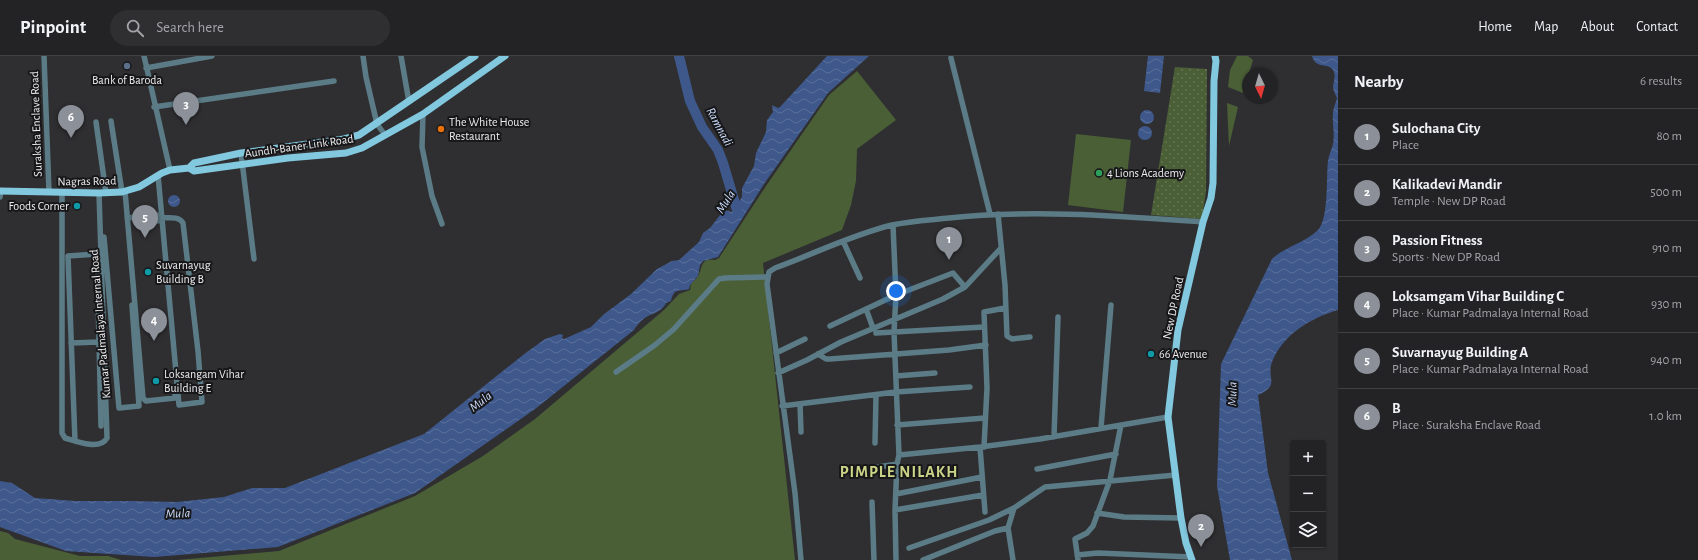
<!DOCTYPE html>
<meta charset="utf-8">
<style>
:root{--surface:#232326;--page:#2f2f32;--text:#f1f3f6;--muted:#a3a4a7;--line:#404043;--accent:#8c9099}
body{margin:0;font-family:"Alegreya Sans",sans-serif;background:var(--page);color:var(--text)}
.controls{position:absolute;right:12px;bottom:12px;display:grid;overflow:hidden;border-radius:4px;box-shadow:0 1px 3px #0004}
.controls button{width:36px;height:36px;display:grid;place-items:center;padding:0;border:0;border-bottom:1px solid var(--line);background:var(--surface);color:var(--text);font:20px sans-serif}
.compass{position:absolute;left:1242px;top:12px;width:36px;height:36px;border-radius:50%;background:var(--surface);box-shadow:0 1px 3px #0004;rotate:175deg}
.you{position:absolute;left:896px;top:235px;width:14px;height:14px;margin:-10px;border:3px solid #fff;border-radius:50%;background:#1a73e8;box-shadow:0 0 0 6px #1a73e833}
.badge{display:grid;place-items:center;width:26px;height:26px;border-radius:50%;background:var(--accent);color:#fff;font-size:13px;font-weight:700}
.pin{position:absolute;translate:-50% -33px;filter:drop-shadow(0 1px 2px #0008)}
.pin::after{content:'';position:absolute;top:21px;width:14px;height:12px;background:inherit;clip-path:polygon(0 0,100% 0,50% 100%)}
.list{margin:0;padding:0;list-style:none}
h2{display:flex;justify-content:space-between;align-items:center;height:52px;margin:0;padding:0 16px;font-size:17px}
h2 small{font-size:13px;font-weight:400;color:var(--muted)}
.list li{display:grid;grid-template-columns:26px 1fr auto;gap:12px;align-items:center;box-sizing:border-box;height:56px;padding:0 16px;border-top:1px solid var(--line)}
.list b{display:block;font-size:15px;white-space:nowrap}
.list p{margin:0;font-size:13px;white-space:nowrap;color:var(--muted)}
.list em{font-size:13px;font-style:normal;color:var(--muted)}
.icon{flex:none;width:22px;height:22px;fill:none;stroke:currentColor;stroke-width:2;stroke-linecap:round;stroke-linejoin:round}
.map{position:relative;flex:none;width:1338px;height:504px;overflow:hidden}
header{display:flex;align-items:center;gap:24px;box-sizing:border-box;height:56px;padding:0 20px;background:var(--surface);border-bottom:1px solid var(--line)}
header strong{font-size:19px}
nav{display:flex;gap:22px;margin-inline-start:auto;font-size:14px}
.search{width:280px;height:36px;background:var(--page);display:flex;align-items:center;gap:10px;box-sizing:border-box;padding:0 14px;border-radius:22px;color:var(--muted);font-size:15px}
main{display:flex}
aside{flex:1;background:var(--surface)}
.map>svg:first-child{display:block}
.green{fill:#4a5f36}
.park{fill:url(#park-dots)}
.water{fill:url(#water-waves)}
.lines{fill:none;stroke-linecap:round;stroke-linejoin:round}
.river{stroke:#3e588b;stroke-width:10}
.minor{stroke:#5b7c86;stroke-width:5.5}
.major{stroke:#82c8de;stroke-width:7}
.service-dot{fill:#5c6f8a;stroke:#171719;stroke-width:1.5}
.food-dot{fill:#e8710a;stroke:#171719;stroke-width:1.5}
.leisure-dot{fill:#2e9e5b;stroke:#171719;stroke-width:1.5}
.culture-dot{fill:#0f9aa8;stroke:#171719;stroke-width:1.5}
.labels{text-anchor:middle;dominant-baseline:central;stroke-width:4;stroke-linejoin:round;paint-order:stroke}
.poi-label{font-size:12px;fill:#edecef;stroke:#171719;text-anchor:start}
.street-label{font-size:12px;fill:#edecef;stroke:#171719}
.water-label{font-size:13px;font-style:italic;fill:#cddefe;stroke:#171719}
.district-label{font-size:16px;font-weight:bold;letter-spacing:1px;fill:#cbd386;stroke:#171719}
</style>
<header>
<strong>Pinpoint</strong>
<div class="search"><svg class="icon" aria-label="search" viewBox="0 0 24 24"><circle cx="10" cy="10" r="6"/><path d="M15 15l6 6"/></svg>Search here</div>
<nav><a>Home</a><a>Map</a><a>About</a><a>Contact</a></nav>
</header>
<main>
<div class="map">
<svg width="1338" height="504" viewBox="0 0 1338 504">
<defs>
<pattern id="park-dots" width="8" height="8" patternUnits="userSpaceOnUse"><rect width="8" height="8" fill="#4a5f36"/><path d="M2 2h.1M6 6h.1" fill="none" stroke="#647653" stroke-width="1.8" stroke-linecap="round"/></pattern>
<pattern id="water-waves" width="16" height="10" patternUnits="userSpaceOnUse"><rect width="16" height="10" fill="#3e588b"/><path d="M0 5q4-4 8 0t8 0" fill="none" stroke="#5a709c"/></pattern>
</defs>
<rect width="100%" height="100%" fill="#2f2f32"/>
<path class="green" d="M1237 0H1248L1253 4 1243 37 1228 31 1230 14Z
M857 15 896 64 857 93 856 125 851 149 842 174 763 207 795 504H177L279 495 415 440 483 400 535 363 664 254 679 238 690 234C691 232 690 230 691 228 693 225 698 222 699 218 703 209 701 202 715 204L719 202 766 130 829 39Z
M1227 47 1238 51 1229 90Z
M1076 78 1131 84 1123 156 1068 149Z
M0 475 8 477 15 483 80 500H108L121 504H0Z"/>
<path class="park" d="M1175 11 1207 13 1206 135 1202 163 1151 159Z"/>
<path class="water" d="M827 0H869L828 37 764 128 718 201 703 205 700 209 698 220 690 229 689 233C680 236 674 231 671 245L666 247C663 254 655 257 648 260 642 263 637 269 634 274L535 353 415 437 278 491 154 501 66 495 0 471V425L12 427 35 442 75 445H130L177 446 224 441 252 432H285L424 378 523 299 545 283 560 278 563 279 562 282 564 283 591 271 603 259 631 238 657 213 672 205 679 204 699 186 703 177 710 172 724 154 732 156 742 141V132L754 110 756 97 766 76 767 64 773 56 772 49 778 52 780 51Z
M1148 0H1164L1160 37 1144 35Z
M1312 0H1338V254C1311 262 1283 278 1272 306 1266 322 1281 329 1258 339L1268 417 1292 504H1230L1217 430 1221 308 1272 203C1286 190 1305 187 1318 174 1329 162 1326 121 1328 105 1329 98 1332 93 1333 88 1335 78 1332 67 1333 57 1333 52 1336 47 1337 42 1335 38 1333 34 1333 30 1334 24 1336 19 1333 14 1328 6 1316 14 1312 0Z
M1140 61a7 7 0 1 1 14 0a7 7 0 1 1-14 0Z
M1138 77a7 7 0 1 1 14 0a7 7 0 1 1-14 0Z
M168 145a6 6 0 1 1 12 0a6 6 0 1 1-12 0Z"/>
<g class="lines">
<path class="river" d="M679 0 690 45 702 71 718 94 723 107 737 154"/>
<path class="minor" d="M44 0 49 136
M144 0 170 114
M363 0 366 21 377 68 385 79
M401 0 409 46
M951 2 990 158
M146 12 212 0
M154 51 334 25
M423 58 422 91 432 140 442 168
M111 65 122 136
M96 66 106 137
M241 97 254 203
M158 119 179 349 202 346 198 295 183 167C179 160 169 162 161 162
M125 135 143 342 146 345 175 342V336
M62 136V377L65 382C75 385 100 395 107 382L99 137
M0 141 1 135
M998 158 1005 229 1007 280 1012 283 1030 281
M127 162 157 159 158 165
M893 169 896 239 894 276 899 399 897 408 895 454 896 504
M104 181 119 352 139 350 132 249
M843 185 860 222
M866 253 873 272
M830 270 896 239 953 217 965 231
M876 277 984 271
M71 287 99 286
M776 297 805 283
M818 298 826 303H830L949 294 986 289
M616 316 655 289 674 273 719 223 725 222 767 221
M778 317 807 304 841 286 943 243 965 231 1001 192
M896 320 935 317
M800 348 801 376
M782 350 896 336 970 331
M897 369 985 362
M1101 372 1111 249
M1054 381 1058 261
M75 385 68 200 97 198 101 370
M875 387 876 339
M980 391 985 456
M984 391 987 332 984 256 1005 252
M899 399 980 391 1040 383 1168 361
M872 412 897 408
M1037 413 1116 398
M896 438 982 421
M872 446 874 504
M895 454 983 439
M1097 457 1124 461 1181 462
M909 492 989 464 1014 452
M1077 499 1098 497 1191 501
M801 504 795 437 767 228 769 216 775 212C814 198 851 179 892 169 910 165 930 164 949 162 1033 153 1119 160 1203 166
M923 504 995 475 1008 472
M1013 504 1008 472 1014 452 1045 431 1176 419
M1078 504 1075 483 1087 477 1093 470 1110 424 1121 369"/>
<path class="major" d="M189 112 194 115 288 102 346 97 362 92 423 58 505 0
M0 135 99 137 122 136 139 131 162 117 170 114 189 112 194 107 241 97 344 83 359 79 475 0
M1192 504 1186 487 1181 462 1168 361 1178 274 1203 166 1211 142 1213 127 1214 25 1216 5 1215 0"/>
</g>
<circle class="service-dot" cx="127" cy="10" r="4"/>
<circle class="food-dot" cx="441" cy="73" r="4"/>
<circle class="leisure-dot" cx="1099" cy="117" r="4"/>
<g class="culture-dot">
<circle cx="77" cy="150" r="4"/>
<circle cx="148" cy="216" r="4"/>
<circle cx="1151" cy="298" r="4"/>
<circle cx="156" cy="325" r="4"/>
</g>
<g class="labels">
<g class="poi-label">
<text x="127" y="24" text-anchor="middle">Bank of Baroda</text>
<text x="449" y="66">The White House<tspan x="449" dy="14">Restaurant</tspan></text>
<text x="1107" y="117">4 Lions Academy</text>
<text x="69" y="150" text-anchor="end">Foods Corner</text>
<text x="156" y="209">Suvarnayug<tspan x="156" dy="14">Building B</tspan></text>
<text x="1159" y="298">66 Avenue</text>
<text x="164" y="318">Loksangam Vihar<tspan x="164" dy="14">Building E</tspan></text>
</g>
<g class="street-label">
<text transform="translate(36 68) rotate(-92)">Suraksha Enclave Road</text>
<text transform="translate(299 90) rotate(-8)">Aundh-Baner Link Road</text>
<text transform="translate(87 125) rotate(-1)">Nagras Road</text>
<text transform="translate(1173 252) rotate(-78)">New DP Road</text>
<text transform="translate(100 268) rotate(-95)">Kumar Padmalaya Internal Road</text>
</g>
<g class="water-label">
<text transform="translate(719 71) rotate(62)">Ramnadi</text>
<text transform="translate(726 146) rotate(-57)">Mula</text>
<text transform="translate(1233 338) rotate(-89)">Mula</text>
<text transform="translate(481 346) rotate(-38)">Mula</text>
<text transform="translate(178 458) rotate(-2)">Mula</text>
</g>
<g class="district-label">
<text x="899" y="416">PIMPLE NILAKH</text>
</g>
</g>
</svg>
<div class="controls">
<button>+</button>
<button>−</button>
<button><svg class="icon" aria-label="layers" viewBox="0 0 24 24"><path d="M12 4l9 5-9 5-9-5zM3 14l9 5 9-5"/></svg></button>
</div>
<svg class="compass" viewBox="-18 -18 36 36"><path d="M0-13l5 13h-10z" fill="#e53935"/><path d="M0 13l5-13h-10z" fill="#a3a4a7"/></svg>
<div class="you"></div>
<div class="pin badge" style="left:949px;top:204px">1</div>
<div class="pin badge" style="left:1201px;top:491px">2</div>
<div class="pin badge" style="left:186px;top:69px">3</div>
<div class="pin badge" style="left:154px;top:285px">4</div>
<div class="pin badge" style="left:145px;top:182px">5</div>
<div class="pin badge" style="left:71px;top:82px">6</div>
</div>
<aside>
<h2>Nearby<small>6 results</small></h2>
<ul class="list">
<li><span class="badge">1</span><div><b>Sulochana City</b><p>Place</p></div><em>80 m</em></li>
<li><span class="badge">2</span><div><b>Kalikadevi Mandir</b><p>Temple · New DP Road</p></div><em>500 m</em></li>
<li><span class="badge">3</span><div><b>Passion Fitness</b><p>Sports · New DP Road</p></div><em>910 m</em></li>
<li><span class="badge">4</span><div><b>Loksamgam Vihar Building C</b><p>Place · Kumar Padmalaya Internal Road</p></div><em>930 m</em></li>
<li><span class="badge">5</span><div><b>Suvarnayug Building A</b><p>Place · Kumar Padmalaya Internal Road</p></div><em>940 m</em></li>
<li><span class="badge">6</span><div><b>B</b><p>Place · Suraksha Enclave Road</p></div><em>1.0 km</em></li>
</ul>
</aside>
</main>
